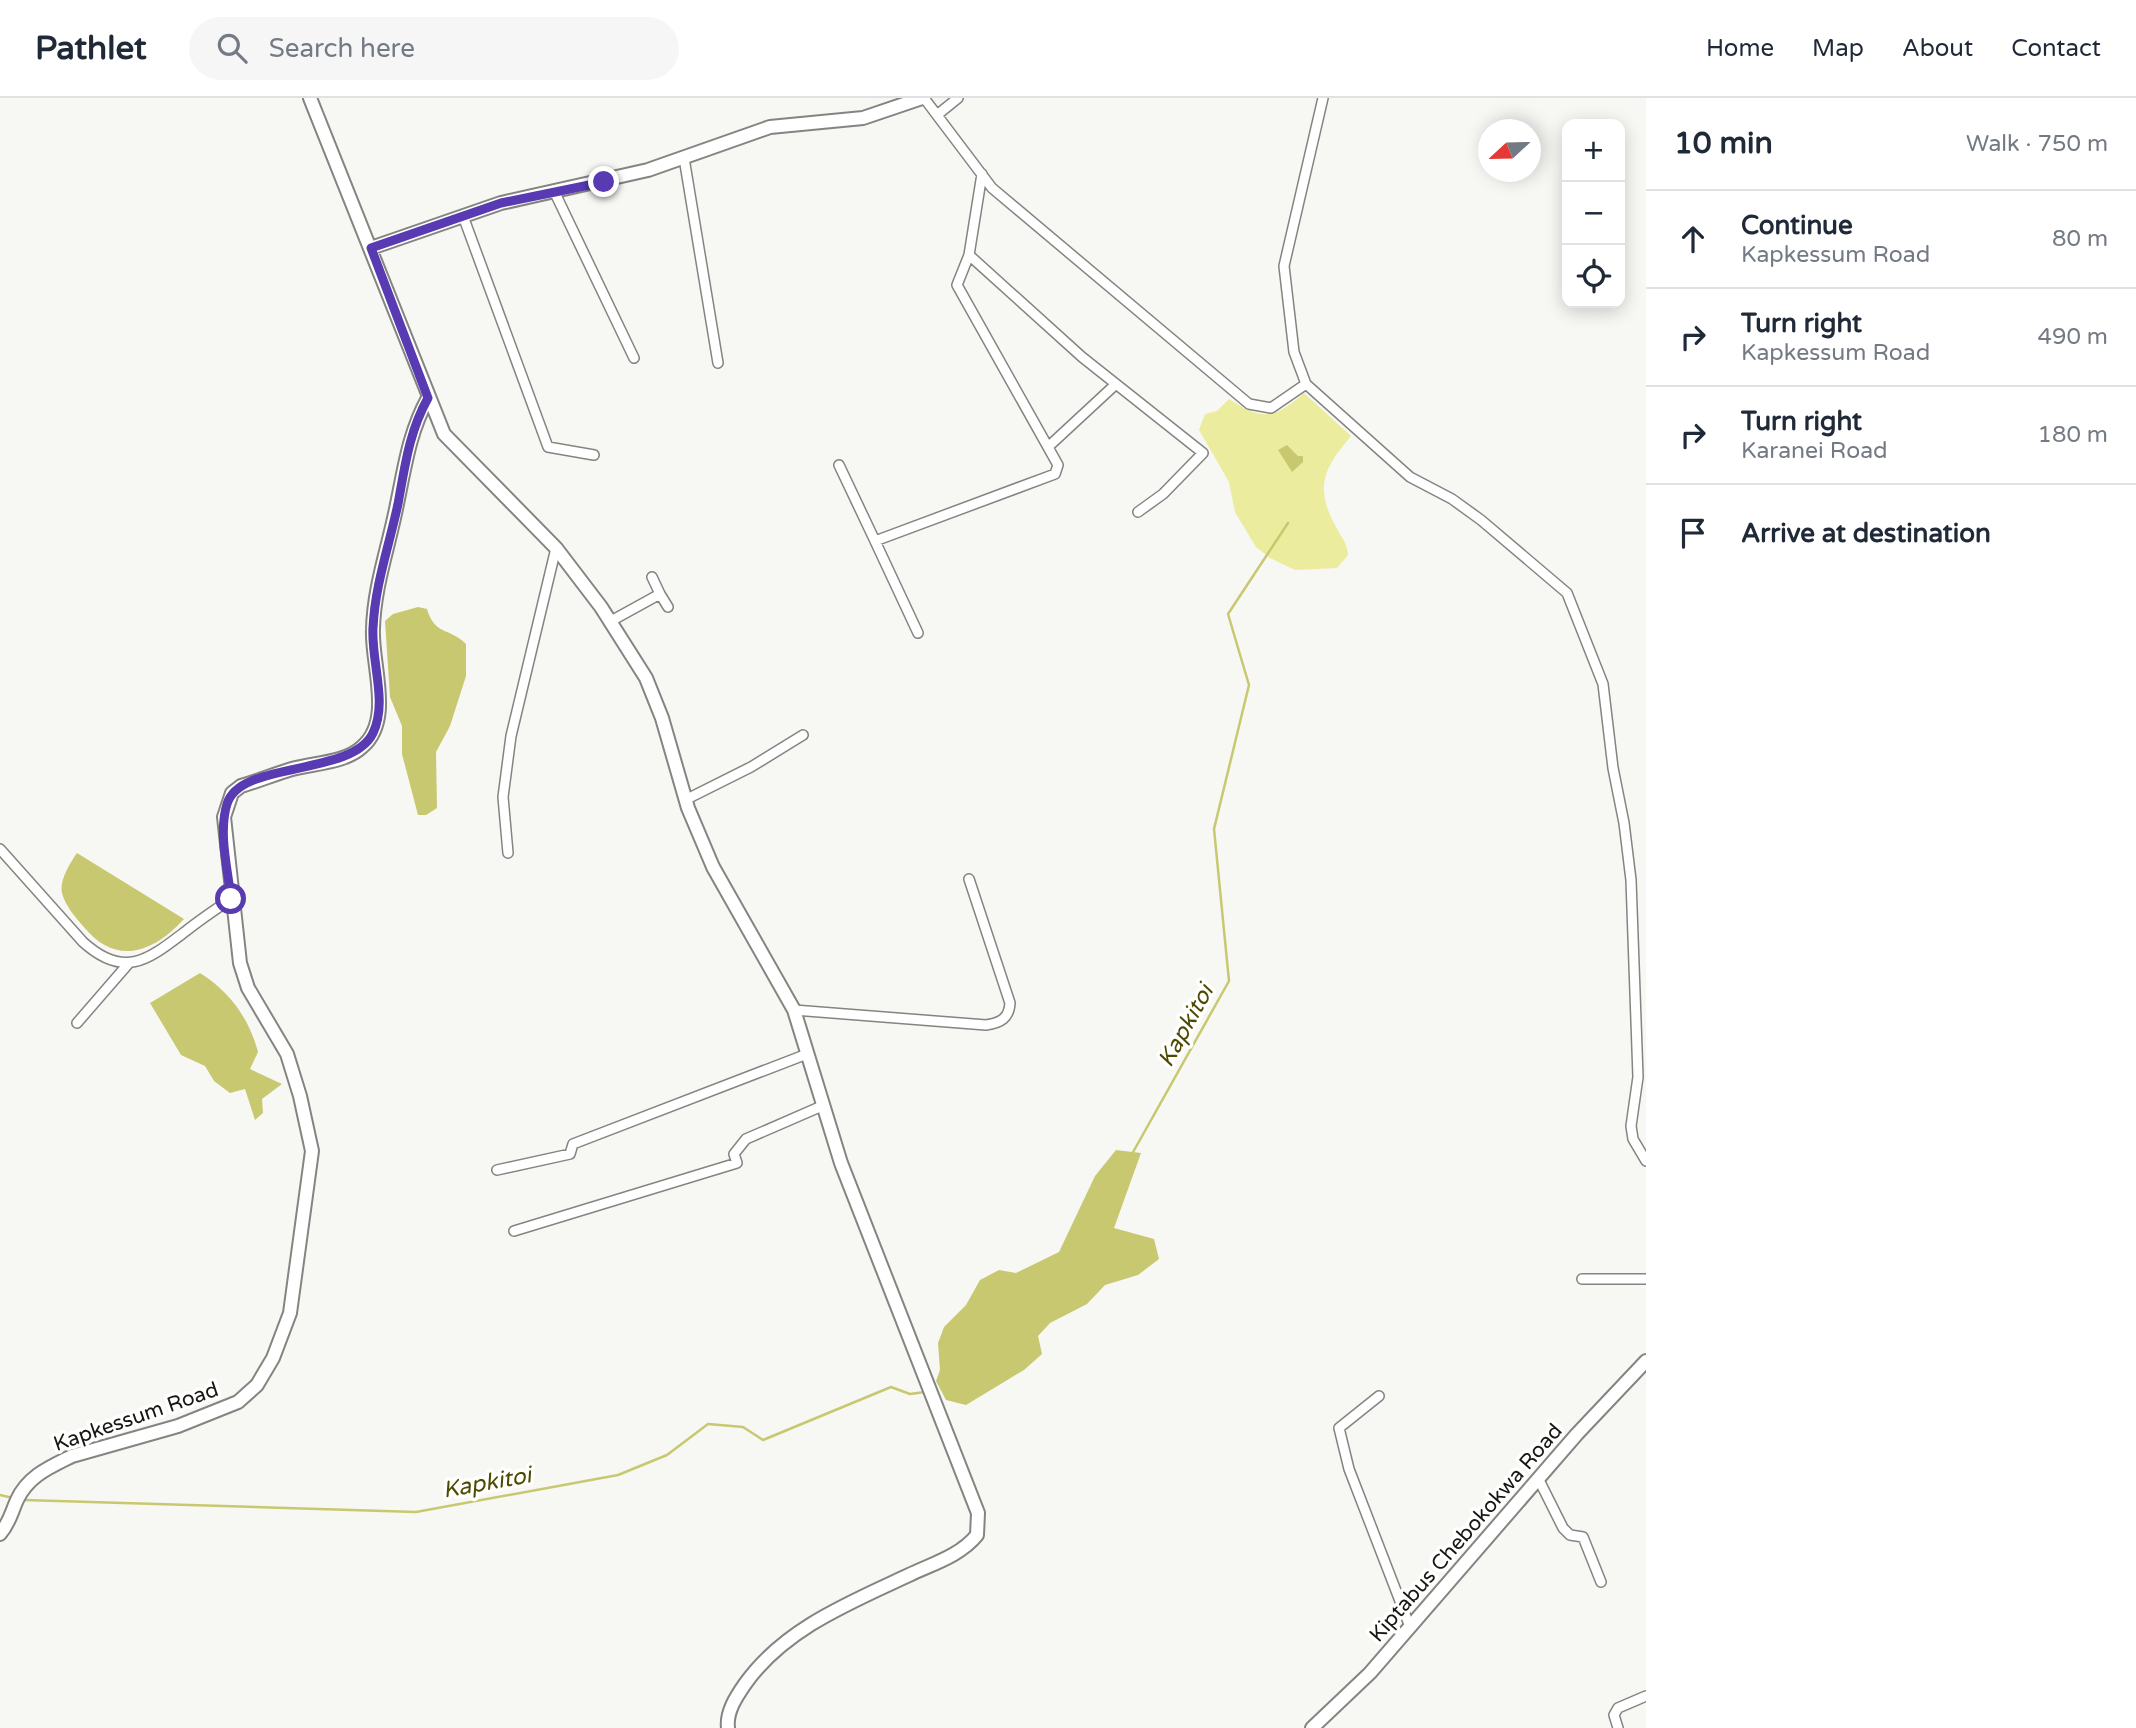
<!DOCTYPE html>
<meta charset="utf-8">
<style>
:root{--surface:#fff;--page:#f6f6f7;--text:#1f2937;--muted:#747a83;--line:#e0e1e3}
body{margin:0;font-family:"Varela Round",sans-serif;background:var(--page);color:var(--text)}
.controls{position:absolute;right:21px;top:21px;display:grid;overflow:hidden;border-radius:14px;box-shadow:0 4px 18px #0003}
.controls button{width:63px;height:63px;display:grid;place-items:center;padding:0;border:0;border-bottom:2px solid var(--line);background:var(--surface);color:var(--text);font:35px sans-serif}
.compass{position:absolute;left:1478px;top:21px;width:63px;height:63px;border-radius:50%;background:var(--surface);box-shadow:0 4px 18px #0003;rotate:248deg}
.stop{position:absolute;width:21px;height:21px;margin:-16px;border:5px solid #583ab2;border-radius:50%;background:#fff}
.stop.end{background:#583ab2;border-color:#fff;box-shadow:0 2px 7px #0008}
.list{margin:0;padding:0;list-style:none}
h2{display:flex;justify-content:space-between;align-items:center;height:91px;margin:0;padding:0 28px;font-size:30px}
h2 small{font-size:23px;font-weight:400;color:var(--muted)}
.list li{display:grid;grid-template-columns:46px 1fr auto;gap:21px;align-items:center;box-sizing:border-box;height:98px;padding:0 28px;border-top:2px solid var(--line)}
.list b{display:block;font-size:26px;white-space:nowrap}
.list p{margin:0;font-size:23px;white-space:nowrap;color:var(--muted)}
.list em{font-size:23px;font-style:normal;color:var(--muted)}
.icon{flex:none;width:38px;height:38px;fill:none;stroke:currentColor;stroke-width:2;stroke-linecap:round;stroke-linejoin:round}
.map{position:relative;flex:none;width:1646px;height:1630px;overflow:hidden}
header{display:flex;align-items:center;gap:42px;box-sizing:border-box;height:98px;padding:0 35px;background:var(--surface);border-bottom:2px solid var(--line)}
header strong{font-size:33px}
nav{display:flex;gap:38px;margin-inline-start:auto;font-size:24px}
.search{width:490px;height:63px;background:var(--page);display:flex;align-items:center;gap:18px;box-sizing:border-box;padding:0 24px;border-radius:38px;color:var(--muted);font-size:26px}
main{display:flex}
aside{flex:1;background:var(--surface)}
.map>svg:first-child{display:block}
.green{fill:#ecec9e}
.water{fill:#c8c870}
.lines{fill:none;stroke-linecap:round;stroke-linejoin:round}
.stream{stroke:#c8c870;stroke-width:2.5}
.street-casing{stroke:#848481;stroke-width:12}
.secondary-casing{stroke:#848481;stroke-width:16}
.street{stroke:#fff;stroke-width:9}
.secondary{stroke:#fff;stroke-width:12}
.route{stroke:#583ab2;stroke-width:9}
.labels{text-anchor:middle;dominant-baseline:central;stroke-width:7;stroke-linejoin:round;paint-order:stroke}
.street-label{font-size:21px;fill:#161615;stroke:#fffffe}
.water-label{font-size:23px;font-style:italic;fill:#4c4a02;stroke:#fffffe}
</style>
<header>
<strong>Pathlet</strong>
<div class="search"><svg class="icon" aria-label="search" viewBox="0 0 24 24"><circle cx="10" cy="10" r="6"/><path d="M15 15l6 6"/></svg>Search here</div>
<nav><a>Home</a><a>Map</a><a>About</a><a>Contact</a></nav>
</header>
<main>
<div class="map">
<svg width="1646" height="1630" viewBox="0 0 1646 1630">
<rect width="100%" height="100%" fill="#f7f7f4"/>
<path class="green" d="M1304 295 1351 338C1325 369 1314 388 1335 427 1341 439 1347 444 1348 457L1337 470 1295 472 1270 460 1256 449 1235 414 1229 384 1199 332 1205 316 1217 313 1229 301C1262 323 1275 321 1304 295Z"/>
<path class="water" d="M1287 347 1298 358H1303V364L1292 374 1278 352Z
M418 509 427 511C435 538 449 529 466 546V578L450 628 436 654 437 710 426 717H418L402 656V628L390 599 385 523 393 516Z
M77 755 184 821C152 856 115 868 83 828 75 819 65 807 62 795 59 783 70 765 77 755Z
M200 875C229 893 249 920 258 954L250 971 282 986 262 1001 263 1015 255 1022 245 991 230 995 214 983 205 968 181 957 150 905Z
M1116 1052 1141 1055 1114 1130 1154 1141 1159 1161 1138 1177 1105 1187 1087 1206 1050 1225 1038 1238 1042 1256 1024 1272 966 1307 946 1302 936 1283 940 1272 938 1245 944 1229 966 1207 980 1182 999 1172 1016 1175 1059 1154 1095 1078Z"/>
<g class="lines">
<path class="stream" d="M1132 1056 1229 883 1214 731 1249 587 1228 516 1288 425
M0 1397 13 1400
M24 1402 416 1414 618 1377 667 1357 708 1326 743 1329 763 1342 891 1289 910 1296 925 1294"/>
<g class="street-casing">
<path id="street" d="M924 0 992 90 1249 306 1271 310 1306 286
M1323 0 1284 168 1294 254 1306 286 1410 379 1452 401 1481 422 1567 495 1603 586 1613 670 1624 725 1631 782 1638 979 1631 1028 1633 1041 1646 1063
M937 17 958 0
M684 60 718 265
M554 93 634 260
M463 118 548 349 594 357
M969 157 1082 259 1203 355 1163 396 1138 414
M1048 349 1116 286
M839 367 875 443
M660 496 668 509
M611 523 660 496 652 479
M918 535 875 443 1055 376 1058 367 957 187 969 157 982 76
M685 702 751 669 803 637
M0 751 83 844C125 882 149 861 186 833 201 821 216 811 231 801
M508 755 503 699 511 638 556 450
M794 912 986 927C1001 925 1009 920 1010 905L969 781
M77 925 129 865
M497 1072 570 1056 573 1046 807 956
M514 1133 737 1065 734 1056 746 1041 822 1008
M1582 1181H1646
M1379 1298 1339 1330 1349 1371 1410 1529
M1538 1380 1563 1430 1570 1437 1583 1439 1601 1484
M1618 1630 1614 1617 1618 1610 1646 1598"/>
</g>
<g class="secondary-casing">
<path id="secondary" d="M310 0 444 336 556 450 601 509 646 580 662 620 688 710 713 769 794 912 841 1065 978 1415 977 1437C960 1458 932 1466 909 1477 849 1505 784 1531 745 1586 736 1599 726 1614 728 1630
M371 150 501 105 648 72 770 29 863 20 922 0
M0 1436C10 1424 11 1415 17 1402 28 1378 50 1369 72 1358L178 1328 238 1304 257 1287 273 1260 290 1215 312 1053 300 998 287 956 248 890 240 865 224 719 232 695 241 688C258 683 275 676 292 671 314 665 345 665 362 649 394 622 371 566 373 531 374 488 389 448 397 406 405 368 409 335 428 300
M1312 1630 1370 1575 1577 1336 1646 1263"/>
</g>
<use href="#street" class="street"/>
<use href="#secondary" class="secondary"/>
</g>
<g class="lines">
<path class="route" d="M231 801C228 772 218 735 227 706 240 662 352 679 373 635 388 604 371 564 373 530 375 487 389 448 398 406 405 368 409 334 428 300L371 150 501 105 604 84"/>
</g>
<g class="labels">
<g class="street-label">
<text transform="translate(136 1319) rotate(-19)">Kapkessum Road</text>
<text transform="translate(1466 1435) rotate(-49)">Kiptabus Chebokokwa Road</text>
</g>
<g class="water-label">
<text transform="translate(1186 928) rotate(-61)">Kapkitoi</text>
<text transform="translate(487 1385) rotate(-10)">Kapkitoi</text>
</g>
</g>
</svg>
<div class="controls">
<button>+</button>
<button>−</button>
<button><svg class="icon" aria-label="locate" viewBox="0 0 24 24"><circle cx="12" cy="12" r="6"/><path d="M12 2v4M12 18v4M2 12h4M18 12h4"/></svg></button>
</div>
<svg class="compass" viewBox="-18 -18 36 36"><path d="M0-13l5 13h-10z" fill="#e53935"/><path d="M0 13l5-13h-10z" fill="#747a83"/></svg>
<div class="stop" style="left:231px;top:801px"></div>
<div class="stop end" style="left:604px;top:84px"></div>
</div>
<aside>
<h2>10 min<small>Walk · 750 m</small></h2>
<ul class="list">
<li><svg class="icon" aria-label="ahead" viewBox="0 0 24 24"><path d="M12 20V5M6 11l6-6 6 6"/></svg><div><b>Continue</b><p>Kapkessum Road</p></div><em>80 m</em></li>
<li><svg class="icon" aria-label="right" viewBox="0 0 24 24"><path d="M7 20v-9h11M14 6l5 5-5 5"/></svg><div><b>Turn right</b><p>Kapkessum Road</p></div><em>490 m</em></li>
<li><svg class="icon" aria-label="right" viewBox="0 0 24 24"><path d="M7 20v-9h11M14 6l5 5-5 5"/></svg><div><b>Turn right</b><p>Karanei Road</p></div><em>180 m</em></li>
<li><svg class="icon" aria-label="arrive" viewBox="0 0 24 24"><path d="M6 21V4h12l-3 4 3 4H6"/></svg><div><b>Arrive at destination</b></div></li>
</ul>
</aside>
</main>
